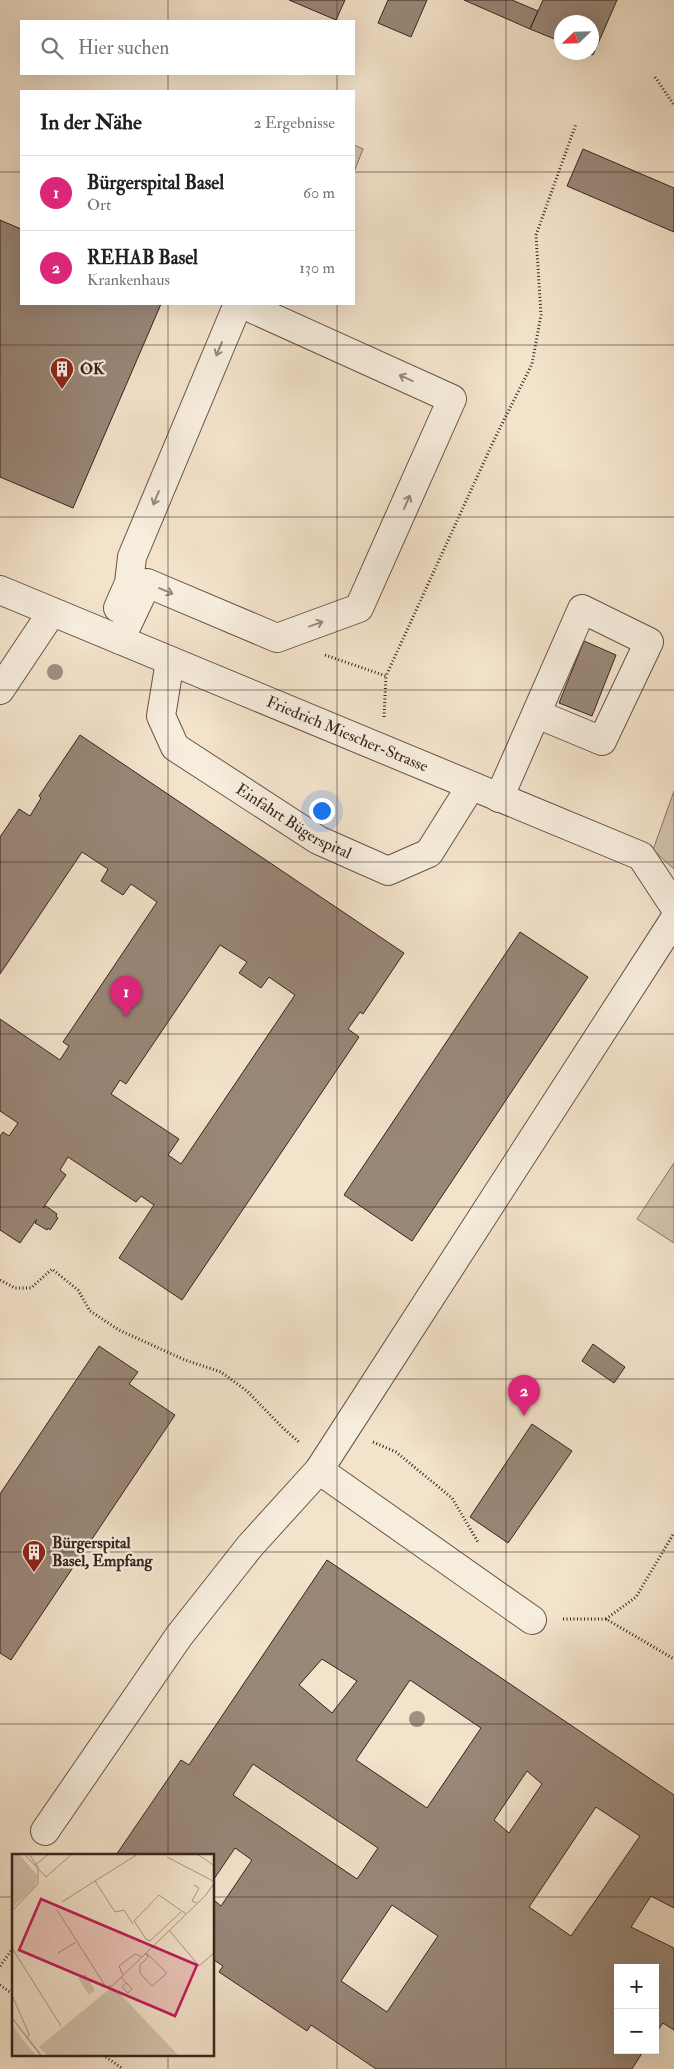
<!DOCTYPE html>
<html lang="de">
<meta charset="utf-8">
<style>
:root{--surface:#fff;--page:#f6f6f6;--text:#202124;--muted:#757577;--line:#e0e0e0;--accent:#db2777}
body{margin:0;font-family:"IM FELL Double Pica",serif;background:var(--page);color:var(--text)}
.controls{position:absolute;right:15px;bottom:15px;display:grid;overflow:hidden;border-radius:0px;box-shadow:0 5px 20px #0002}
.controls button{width:45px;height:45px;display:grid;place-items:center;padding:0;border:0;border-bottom:1px solid var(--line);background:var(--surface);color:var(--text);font:25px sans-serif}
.compass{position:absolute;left:554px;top:15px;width:45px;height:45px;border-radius:50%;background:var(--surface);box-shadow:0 5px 20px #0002;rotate:247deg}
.you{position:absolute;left:321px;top:810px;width:18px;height:18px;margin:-12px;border:4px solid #fff;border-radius:50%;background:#1a73e8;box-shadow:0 0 0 8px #1a73e833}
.badge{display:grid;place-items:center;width:32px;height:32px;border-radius:50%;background:var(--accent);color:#fff;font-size:16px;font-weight:700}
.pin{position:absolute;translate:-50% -41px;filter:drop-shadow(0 1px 2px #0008)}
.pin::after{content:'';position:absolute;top:26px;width:18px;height:15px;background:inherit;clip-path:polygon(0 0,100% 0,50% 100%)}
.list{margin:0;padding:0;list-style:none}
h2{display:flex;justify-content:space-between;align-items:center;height:65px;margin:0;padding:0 20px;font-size:21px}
h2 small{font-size:16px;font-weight:400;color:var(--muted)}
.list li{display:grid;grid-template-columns:32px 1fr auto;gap:15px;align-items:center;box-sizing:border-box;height:75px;padding:0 20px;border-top:1px solid var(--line)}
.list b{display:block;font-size:19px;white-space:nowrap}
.list p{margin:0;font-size:16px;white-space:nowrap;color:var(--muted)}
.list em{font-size:16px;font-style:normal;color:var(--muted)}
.icon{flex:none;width:28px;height:28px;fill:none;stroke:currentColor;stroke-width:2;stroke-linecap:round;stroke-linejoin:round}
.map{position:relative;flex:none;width:674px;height:2069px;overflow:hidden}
.search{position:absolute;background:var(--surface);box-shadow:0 5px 20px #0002;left:20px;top:20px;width:335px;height:55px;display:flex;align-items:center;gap:12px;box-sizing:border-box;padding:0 18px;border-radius:0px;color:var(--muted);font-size:19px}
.panel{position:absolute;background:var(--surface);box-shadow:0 5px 20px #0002;left:20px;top:90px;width:335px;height:215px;border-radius:0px}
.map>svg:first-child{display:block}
.green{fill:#d3c3ae;stroke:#857466}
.building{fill:#998778;stroke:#37241e;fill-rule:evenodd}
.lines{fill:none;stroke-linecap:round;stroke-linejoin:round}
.minor-casing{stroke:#665449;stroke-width:30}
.path{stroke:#37241e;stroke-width:3;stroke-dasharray:1 2.5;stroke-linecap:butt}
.minor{stroke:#f7eddd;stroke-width:28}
.tree{fill:#a19080}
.oneway{stroke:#97887e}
.grid{fill:none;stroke:#37241e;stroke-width:1;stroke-opacity:0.55}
.labels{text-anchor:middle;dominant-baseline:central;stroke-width:4.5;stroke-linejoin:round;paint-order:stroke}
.poi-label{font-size:16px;font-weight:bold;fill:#37241e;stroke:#f7eddd;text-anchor:start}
.street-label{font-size:16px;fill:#37241e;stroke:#f7eddd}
.inset-road{fill:none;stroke:#a89786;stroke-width:1}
.view{fill:#c2185b;fill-opacity:0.15;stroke:#c2185b;stroke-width:2.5}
.inset-edge{fill:none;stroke:#37241e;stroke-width:2.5}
</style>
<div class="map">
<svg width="674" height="2069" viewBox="0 0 674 2069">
<rect width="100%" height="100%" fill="#f3e3cb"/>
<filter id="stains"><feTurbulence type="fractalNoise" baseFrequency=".004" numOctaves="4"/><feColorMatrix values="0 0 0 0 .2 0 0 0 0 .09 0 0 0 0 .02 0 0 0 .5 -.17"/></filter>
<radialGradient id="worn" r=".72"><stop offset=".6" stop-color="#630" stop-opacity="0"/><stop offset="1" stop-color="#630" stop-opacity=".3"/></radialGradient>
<path class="green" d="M354 145 363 149 354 172Z
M674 791V869L653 850Z
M674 1163V1243L637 1219Z"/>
<path class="building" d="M289 0H345L336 20Z
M388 0H427L411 37 378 23Z
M464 0H512L538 11 530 29Z
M543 0H617L593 55 587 52H592V22H562V42L530 29Z
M583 149 674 188V232L567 186Z
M0 220 21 229V304H161L73 508 0 477Z
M584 641 616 655 592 716 559 703Z
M80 735 404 953 363 1014 360 1012 348 1029 359 1037 182 1300 119 1258 154 1205 141 1196 136 1202 68 1157 60 1170 66 1175 43 1208 46 1206 57 1214 56 1216 58 1218 50 1230 48 1228 47 1230 35 1223 37 1220H36L20 1243 0 1230V1136L3 1132 9 1136 18 1123 0 1111V1019L60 1060 69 1046 63 1042 157 902 131 884 123 895 101 881 108 869 82 852 0 974V837L19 809 30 816 41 798 39 796ZM220 945 247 962 239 973 261 988 269 977 295 995 181 1164 168 1155 179 1139 111 1094 120 1080 126 1084Z
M520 932 588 977 412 1241 344 1195Z
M593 1344 625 1367 614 1383 582 1361Z
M99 1346 138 1372 129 1384 175 1415 11 1660 0 1653V1494Z
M532 1424 572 1451 508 1543 470 1517Z
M327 1560 674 1795V1908L651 1896 631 1927 674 1948V2030L663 2023 655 2034V1968H618V2050H644L632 2069H376L311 2025 307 2031 219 1972 223 1966 214 1960V1900L221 1906 252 1860 235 1848 214 1879V1855H116L181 1760 189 1765ZM322 1659 357 1681 332 1713 299 1685ZM410 1680 481 1728 427 1808 356 1760ZM253 1764 378 1848 357 1879 233 1795ZM527 1771 542 1784 509 1833 494 1820ZM596 1807 640 1836 571 1936 529 1907ZM392 1905 438 1936 387 2012 341 1981Z"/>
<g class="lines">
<g class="minor-casing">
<g id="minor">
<path id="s1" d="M0 590 641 856 674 906"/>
<path d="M118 608 129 583 132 557 238 304"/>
<path d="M120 640 147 583 277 638 359 608 452 399 242 304"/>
<path id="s2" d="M170 661 161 716 175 747 318 840 388 871 429 853 471 786"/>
<path d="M0 690 52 612"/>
<path d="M499 798 582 609 649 642 602 741 537 714"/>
<path d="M319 1470 532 1620"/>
<path d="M45 1831 179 1636 250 1546 319 1470 674 920"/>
</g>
</g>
<path class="path" d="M655 77 674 105
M325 655 386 676 494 440 532 364 541 315 536 235 576 124
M384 717 386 676
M0 1280 15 1288H31L52 1269 78 1290 90 1311 119 1330 185 1360 221 1372 247 1391 283 1428 300 1443
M373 1442 396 1452 452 1498 478 1542
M563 1619H606L674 1659
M606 1619 636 1597 674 1533
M0 1966 14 1947
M0 1985 14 1995
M103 2055 123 2069"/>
<use href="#minor" class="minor"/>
</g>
<g class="tree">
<circle cx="55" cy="672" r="8"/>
<circle cx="417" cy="1719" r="8"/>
</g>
<defs><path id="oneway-shaft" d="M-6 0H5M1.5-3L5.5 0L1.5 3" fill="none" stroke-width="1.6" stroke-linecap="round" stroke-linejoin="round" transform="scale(1.25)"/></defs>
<g class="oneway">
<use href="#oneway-shaft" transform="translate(219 349) rotate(113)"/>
<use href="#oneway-shaft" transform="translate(406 378) rotate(-156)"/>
<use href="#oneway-shaft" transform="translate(156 498) rotate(113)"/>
<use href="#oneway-shaft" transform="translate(407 502) rotate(-66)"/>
<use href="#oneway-shaft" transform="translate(166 591) rotate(23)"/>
<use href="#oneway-shaft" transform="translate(316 624) rotate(-20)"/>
</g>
<path class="grid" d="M168 0V21M337 0V21M506 0V2069M168 74V91M337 74V91M0 172H21M354 172H674M168 304V1855M337 304V2069M0 345H674M0 517H674M0 690H674M0 862H674M0 1034H674M0 1207H674M0 1379H674M0 1552H674M0 1724H674M0 1897H14M214 1897H674M168 2055V2069"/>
<defs>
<g id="building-pin" transform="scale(1.25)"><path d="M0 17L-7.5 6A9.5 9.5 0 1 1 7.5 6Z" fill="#8f2418" stroke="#f7eddd"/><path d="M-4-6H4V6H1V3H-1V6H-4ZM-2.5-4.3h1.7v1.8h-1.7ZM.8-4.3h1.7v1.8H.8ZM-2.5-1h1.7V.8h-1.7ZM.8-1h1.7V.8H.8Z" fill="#fff"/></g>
</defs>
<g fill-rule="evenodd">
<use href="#building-pin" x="62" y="369"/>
<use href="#building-pin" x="34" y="1552"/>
</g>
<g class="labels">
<g class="poi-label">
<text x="80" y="369">OK</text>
<text x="52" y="1543">Bürgerspital<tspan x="52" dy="18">Basel, Empfang</tspan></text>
</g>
<g class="street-label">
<text stroke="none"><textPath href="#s1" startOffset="376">Friedrich Miescher-Strasse</textPath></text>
<text stroke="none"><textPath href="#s2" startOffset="230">Einfahrt Bügerspital</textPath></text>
</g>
</g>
<g transform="translate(12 1854)">
<rect width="202" height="202" fill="#f3e3cb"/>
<path d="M0 0H7L26 22 23 33 0 54ZM73 120 83 136 77 141 66 124ZM100 133 112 144 167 202H36L27 193ZM0 170 13 189 25 202H0Z" fill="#d3c3ae"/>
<path class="inset-road" d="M12 0 34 23 60 0M185 0 203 12M155 3 203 28M23 11 37 0M83 27 126 0M182 31 187 34 180 47 185 49M50 48 83 27 103 58 112 56 121 70M45 56 94 133 100 132 193 42 203 28M0 57 26 30V13L17 0M169 58 138 87 134 85 122 67 147 41 174 60M157 76 187 112 203 98M0 94 49 172M46 99 64 88M133 99 136 103 128 111V119L140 132 155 119 134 99M111 121 107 112 123 100 130 103M109 123 120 135 116 139 110 133 114 129M0 141 17 180 15 185M0 164 29 202M0 164 30 202"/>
<path class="view" d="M29 45 185 111 163 162 7 96Z"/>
<rect width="202" height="202" class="inset-edge"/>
</g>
<rect width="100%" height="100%" filter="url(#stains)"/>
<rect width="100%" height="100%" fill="url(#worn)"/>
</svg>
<div class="controls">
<button>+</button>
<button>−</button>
</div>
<svg class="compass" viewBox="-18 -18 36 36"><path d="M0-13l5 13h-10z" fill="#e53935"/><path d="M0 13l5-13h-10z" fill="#757577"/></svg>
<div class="you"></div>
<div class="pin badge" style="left:126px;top:1017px">1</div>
<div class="pin badge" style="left:524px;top:1416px">2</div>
<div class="search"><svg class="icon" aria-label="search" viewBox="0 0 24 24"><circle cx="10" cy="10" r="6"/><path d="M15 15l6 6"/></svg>Hier suchen</div>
<section class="panel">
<h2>In der Nähe<small>2 Ergebnisse</small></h2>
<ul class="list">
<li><span class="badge">1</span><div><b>Bürgerspital Basel</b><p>Ort</p></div><em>60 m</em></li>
<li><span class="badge">2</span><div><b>REHAB Basel</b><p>Krankenhaus</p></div><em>130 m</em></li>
</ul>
</section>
</div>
